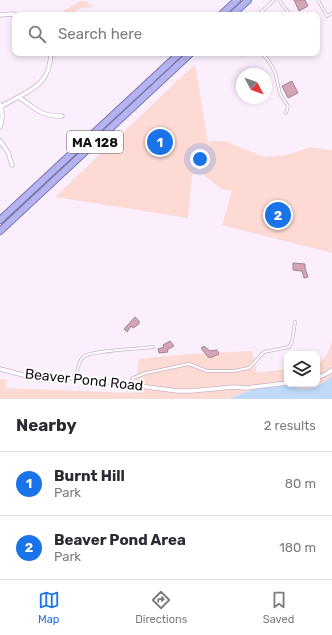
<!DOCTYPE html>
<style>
:root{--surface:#fff;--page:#f7f7f7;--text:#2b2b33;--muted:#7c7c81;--line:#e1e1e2;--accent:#1a73e8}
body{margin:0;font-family:Rubik,sans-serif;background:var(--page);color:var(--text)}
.controls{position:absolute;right:12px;bottom:12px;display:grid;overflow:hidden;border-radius:8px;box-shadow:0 2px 6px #0003}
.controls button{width:36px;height:36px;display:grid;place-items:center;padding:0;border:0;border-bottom:1px solid var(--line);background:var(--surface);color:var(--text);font:20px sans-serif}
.compass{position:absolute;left:236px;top:68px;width:36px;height:36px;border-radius:50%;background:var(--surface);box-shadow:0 2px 6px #0003;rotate:131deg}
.you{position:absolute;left:200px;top:159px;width:14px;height:14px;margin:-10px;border:3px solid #fff;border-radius:50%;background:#1a73e8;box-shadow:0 0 0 6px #1a73e833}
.badge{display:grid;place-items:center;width:26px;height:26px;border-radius:50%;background:var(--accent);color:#fff;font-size:13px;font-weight:700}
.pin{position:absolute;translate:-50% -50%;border:2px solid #fff;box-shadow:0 1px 4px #0006}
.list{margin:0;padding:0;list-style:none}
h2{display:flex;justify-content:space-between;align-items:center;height:52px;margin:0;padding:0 16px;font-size:17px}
h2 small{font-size:13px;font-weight:400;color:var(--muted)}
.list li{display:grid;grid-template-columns:26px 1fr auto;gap:12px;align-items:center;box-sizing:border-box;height:64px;padding:0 16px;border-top:1px solid var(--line)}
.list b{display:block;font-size:15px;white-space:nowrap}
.list p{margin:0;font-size:13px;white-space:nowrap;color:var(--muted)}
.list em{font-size:13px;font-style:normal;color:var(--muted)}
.icon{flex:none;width:22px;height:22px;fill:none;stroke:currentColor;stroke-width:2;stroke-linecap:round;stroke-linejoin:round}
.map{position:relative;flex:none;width:332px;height:399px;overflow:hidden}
.search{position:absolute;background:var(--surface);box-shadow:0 2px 6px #0003;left:12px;right:12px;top:12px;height:44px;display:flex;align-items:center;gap:10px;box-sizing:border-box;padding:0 14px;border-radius:8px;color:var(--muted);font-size:15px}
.sheet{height:180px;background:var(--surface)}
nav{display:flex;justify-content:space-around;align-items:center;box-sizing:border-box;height:56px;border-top:1px solid var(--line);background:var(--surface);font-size:11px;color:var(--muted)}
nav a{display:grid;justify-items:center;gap:2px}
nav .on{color:var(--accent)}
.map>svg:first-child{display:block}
.green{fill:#fddad4}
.water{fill:#bfdbf9}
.building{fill:#d5a4b6;stroke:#a1858f}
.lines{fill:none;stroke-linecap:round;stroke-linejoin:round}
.lane-casing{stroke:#c7b4cb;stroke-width:3.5}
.street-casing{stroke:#c7b4cb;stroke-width:5}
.highway-casing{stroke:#7d7aa6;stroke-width:8}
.lane{stroke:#fff;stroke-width:2}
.street{stroke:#fff;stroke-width:3.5}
.highway{stroke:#b5b4f3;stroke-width:6}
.labels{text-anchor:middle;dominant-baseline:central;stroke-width:4;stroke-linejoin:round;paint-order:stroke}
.shield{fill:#fff;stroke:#5c575d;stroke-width:1}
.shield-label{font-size:13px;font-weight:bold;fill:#160f17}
.street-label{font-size:14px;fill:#160f17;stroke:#fff}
</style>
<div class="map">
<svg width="332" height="399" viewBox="0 0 332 399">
<rect width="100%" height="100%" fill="#fbeffe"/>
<path class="green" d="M80 1H86L93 7C88 7 84 7 79 9 73 11 71 15 64 15L63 12 65 10Z
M195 64 208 143 211 141H224L264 157 287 155 310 147 332 150V253L222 225 232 191 222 189 202 174H192L188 218 55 197Z
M332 342V376L320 385 307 389 294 386 243 393 228 399H0V379H7L6 388 134 393 139 359 190 354 252 351 257 373 287 369V384H317V364C326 359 328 352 332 342Z"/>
<path class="water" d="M332 376V399H228L260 387 283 385 307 389 320 385Z"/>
<path class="building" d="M294 0H305L308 6 299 11Z
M292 81 298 93 288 98 282 86Z
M293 263 305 264V268L308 277 304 278 302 271 293 270Z
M135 317 139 321V324L133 328 131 326 127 332 124 329Z
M170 341 174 346 167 350 168 352 159 353 158 349 164 347 163 345Z
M204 346 210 351 217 350 219 354 210 358 209 357H208L201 348Z"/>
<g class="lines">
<g class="lane-casing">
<path id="lane" d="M279 0 290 15
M318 0 327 16 332 13
M258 15 274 0
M261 53 268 60 275 72 280 94 288 106 286 113
M76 378C77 372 78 362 83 357 90 350 141 349 153 347
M129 384 133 378 146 373 189 364 207 371H233L249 368 264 352 289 347 292 342 295 322"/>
</g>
<g class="street-casing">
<path id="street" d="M0 15 12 14 20 15
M18 97C37 108 37 116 62 116
M0 104C3 112 3 119 0 127
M1 107C25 91 50 89 51 53
M0 141 8 152 12 165
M0 369 23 375 76 378 178 391H191L234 387 246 388 287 383
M317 378 328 373 332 370"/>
</g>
<g class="highway-casing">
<path id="highway" d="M221 15 237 0
M232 15 248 0
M0 220 180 53
M0 231 191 53"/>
</g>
<use href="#lane" class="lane"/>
<use href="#street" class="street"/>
<use href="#highway" class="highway"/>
</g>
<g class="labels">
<rect class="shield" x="67" y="131" width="56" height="22" rx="3"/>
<g class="shield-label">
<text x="95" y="142">MA 128</text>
</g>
<g class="street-label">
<text transform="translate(84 380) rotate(6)">Beaver Pond Road</text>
</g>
</g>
</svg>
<div class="controls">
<button><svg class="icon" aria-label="layers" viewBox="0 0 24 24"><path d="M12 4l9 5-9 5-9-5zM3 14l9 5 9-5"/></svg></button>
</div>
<svg class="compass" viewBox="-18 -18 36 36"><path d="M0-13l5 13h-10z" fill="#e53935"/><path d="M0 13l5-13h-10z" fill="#7c7c81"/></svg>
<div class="you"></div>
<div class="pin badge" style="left:160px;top:142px">1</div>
<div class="pin badge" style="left:278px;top:215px">2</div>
<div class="search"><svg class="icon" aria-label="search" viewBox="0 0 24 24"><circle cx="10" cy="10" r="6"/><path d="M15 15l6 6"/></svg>Search here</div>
</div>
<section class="sheet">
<h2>Nearby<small>2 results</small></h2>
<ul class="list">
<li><span class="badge">1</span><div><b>Burnt Hill</b><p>Park</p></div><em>80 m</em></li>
<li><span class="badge">2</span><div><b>Beaver Pond Area</b><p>Park</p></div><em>180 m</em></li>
</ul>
</section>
<nav>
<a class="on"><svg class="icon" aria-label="map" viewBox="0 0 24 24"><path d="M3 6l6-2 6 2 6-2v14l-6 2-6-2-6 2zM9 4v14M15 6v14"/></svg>Map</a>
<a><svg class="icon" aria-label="directions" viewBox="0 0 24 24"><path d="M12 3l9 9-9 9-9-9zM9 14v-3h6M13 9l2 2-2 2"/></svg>Directions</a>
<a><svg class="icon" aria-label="saved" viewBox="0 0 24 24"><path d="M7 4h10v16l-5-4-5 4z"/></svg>Saved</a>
</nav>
